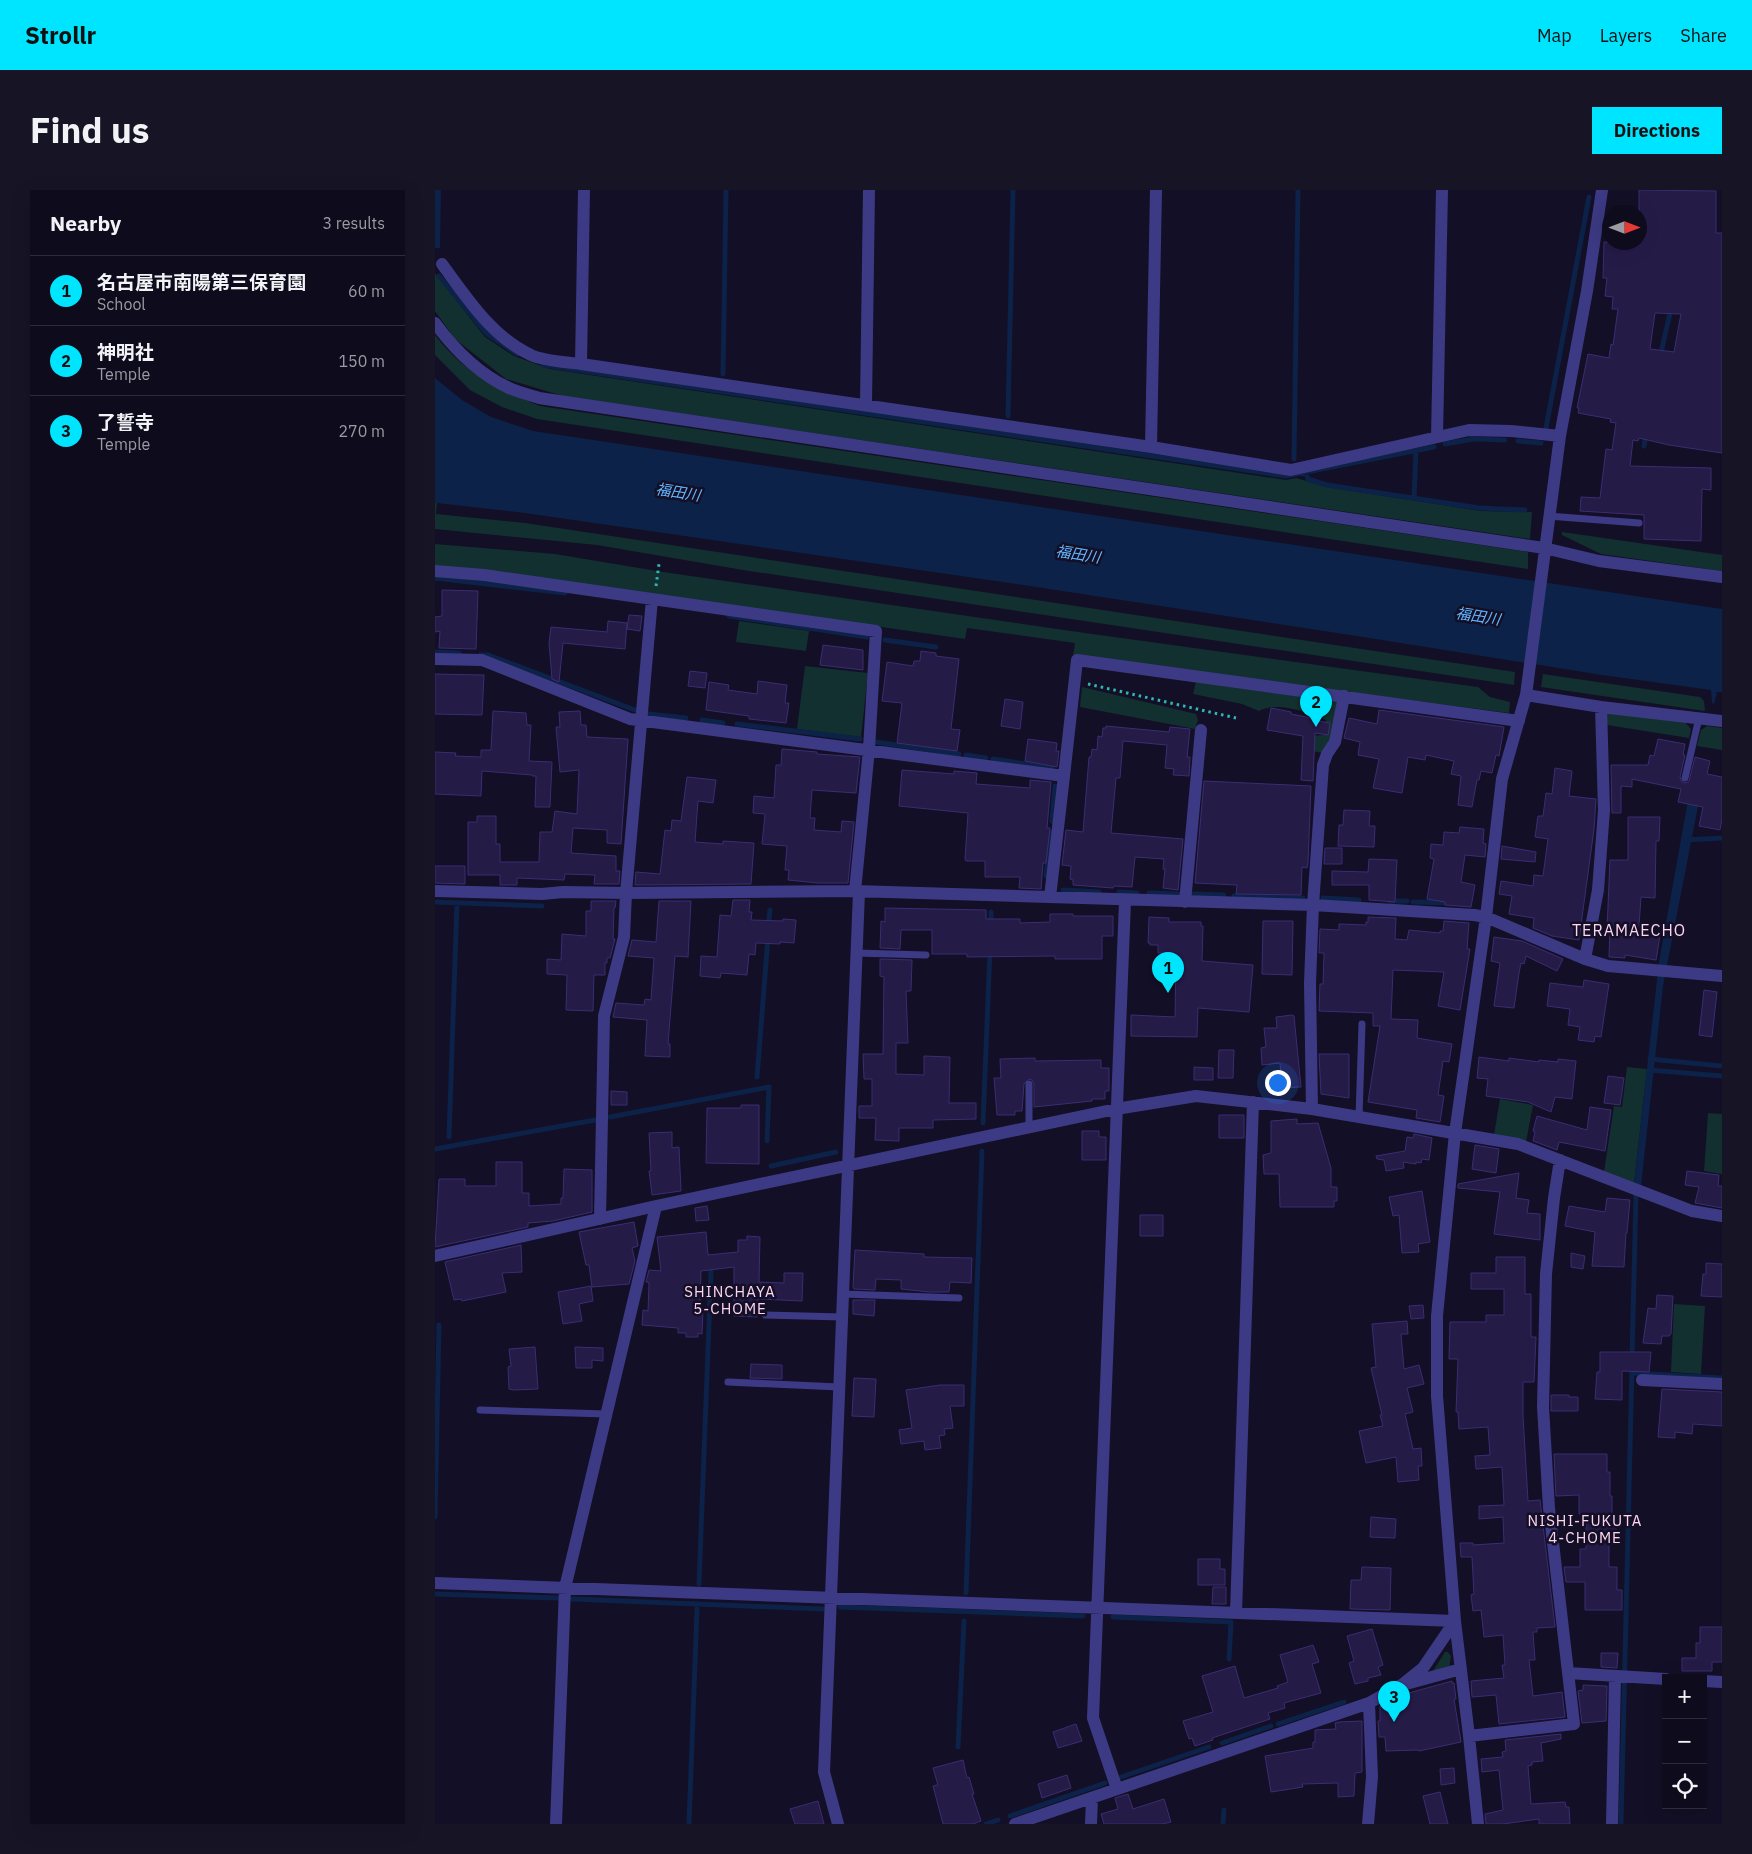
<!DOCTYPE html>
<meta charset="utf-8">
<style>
:root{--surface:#0e0b1c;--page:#171425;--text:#f1f3f6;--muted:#9b9ba3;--line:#2e2b3b;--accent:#00e5ff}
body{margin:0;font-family:"IBM Plex Sans","Noto Sans JP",sans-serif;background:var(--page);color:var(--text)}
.controls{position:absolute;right:15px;bottom:15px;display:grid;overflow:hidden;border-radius:0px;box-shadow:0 5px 20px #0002}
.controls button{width:45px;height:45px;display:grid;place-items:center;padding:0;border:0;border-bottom:1px solid var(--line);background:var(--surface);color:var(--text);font:25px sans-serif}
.compass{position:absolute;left:1167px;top:15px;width:45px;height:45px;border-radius:50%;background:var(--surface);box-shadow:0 5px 20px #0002;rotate:90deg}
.you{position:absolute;left:842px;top:892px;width:18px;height:18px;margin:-12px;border:4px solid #fff;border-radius:50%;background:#1a73e8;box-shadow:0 0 0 8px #1a73e833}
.badge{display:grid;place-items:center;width:32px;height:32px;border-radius:50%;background:var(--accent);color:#111;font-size:16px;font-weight:700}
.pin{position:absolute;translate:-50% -41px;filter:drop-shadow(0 1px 2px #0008)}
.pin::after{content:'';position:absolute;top:26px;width:18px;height:15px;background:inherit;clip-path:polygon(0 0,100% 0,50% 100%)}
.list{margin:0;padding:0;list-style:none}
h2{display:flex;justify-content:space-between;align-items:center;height:65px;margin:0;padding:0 20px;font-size:21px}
h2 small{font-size:16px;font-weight:400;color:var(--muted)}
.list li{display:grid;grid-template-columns:32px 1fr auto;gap:15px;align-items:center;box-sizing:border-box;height:70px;padding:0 20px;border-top:1px solid var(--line)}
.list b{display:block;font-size:19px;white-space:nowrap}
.list p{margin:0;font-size:16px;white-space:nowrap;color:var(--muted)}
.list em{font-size:16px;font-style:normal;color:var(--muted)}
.icon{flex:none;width:28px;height:28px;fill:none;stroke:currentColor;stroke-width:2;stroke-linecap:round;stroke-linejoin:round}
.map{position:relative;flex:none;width:1287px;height:1634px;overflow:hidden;border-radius:0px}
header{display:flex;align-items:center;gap:30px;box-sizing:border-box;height:70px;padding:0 25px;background:var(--accent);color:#111}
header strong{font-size:24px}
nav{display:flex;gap:28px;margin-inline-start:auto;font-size:18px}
.intro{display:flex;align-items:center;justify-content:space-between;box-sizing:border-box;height:120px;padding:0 30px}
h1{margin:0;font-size:35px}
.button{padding:12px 22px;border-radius:0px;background:var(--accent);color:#111;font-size:18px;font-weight:700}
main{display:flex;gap:30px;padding:0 30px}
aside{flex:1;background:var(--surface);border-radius:0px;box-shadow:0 5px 20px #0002}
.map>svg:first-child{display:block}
.green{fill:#12302f}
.water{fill:#0c2248}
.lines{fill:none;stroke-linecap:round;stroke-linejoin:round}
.stream{stroke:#0c2248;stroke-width:5}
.building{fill:#241b47;stroke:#3b2d73;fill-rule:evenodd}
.path{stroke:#2fb8b0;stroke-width:3;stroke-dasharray:2.5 4;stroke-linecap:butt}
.service{stroke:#3d3a85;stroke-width:7}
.minor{stroke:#3d3a85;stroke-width:12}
.labels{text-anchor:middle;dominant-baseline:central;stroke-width:5;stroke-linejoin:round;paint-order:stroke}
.water-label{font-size:15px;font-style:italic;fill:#62b6ff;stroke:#130f26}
.neighbourhood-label{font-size:15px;letter-spacing:1px;fill:#ffd6f0;stroke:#130f26}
.quarter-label{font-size:16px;letter-spacing:1px;fill:#ffd6f0;stroke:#130f26}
</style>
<header>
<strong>Strollr</strong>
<nav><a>Map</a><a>Layers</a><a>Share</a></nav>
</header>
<div class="intro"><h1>Find us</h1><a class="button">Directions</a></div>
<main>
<aside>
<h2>Nearby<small>3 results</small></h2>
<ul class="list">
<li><span class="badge">1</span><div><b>名古屋市南陽第三保育園</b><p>School</p></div><em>60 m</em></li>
<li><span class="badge">2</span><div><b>神明社</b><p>Temple</p></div><em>150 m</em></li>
<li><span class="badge">3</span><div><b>了誓寺</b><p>Temple</p></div><em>270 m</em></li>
</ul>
</aside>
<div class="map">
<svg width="1287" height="1634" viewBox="0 0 1287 1634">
<rect width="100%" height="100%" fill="#130f26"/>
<path class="green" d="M0 83 50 147 79 166 115 179 851 290 861 288 892 297 1046 321 1097 322 1095 349 128 206 71 189 20 149 0 121Z
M0 145C26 180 64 201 105 216L1093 362V379L102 229 67 217 35 200 0 165Z
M0 312 2 313 1 324 90 333 1080 482 1079 495 308 380 162 355 0 339Z
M1127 342 1287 365V381L1166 364 1127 345Z
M0 354 120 364 228 382 643 442 1043 497 1055 507 1075 512 1074 523 638 466 640 453 532 438 530 449 52 380 0 376Z
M304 431 374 441 371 461 301 452Z
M370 476 433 483 426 547 362 539Z
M1108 484 1265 507 1269 511 1270 521 1106 497Z
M761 492 904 512 898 545 888 563 871 560 876 546 889 545 892 539 891 530C870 522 844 511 824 521L807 514 758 504Z
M647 497 761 524 763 530 760 539 645 517Z
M1171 522 1250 532 1256 539 1254 548 1172 535Z
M1272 536 1287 538V560L1262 556 1266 540Z
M1192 877 1212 879 1199 993 1169 982 1179 916 1187 917Z
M1065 909 1098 915 1091 952 1059 945Z
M1273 923 1287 924V984L1269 981Z
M1239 1114 1270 1116 1266 1184 1236 1182Z
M1010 1462H1013L1016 1466 1014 1479 998 1481Z"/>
<path class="water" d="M0 0H6L5 58H0Z
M0 188 27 210 56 227 98 241 1287 419V502H1282L1279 514 1277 513 1276 500 1167 485 928 447 588 395 90 323 2 313 0 312Z
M1255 599 1266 601 1228 796 1206 996 1199 993 1224 772Z"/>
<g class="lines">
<path class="stream" d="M4 86 52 144 82 164
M1225 167 1236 119
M108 175 851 286 999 257
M288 184 291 0
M573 226 578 0
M1111 238 1154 7
M1083 251 1106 253
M1010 254 1038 249 1070 250
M1209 256 1211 244
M859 269 863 0
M871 283 873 289 892 295 1044 318 1090 320
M979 308 981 261
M0 388 130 403
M294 426 432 447
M450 450 501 457
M0 462 24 463
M45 465H53L200 520
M214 524 251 528
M267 530 288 533
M302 534 425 549
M441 552 524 564
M531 565 551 568
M558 569 617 578
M617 631 620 596
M1250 650 1287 648
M611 686 616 642
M628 700 664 702
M684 702 702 703
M714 703 743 704
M758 704 789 705
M799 706 868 708
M888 708 924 710
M955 711H972
M0 712 107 716
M978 712 1016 713
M556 734V722
M333 737 335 720
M1215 869 1287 876
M1214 880 1287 886
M322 887 333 748
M175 927 334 897 332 951
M548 933 555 760
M14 947 22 713
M0 959 160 930
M336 976 401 962
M1197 1167 1201 1005
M1197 1183 1287 1188
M0 1327 4 1135
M264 1394 276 1081
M531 1403 547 961
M0 1404 123 1408
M137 1409 388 1419
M405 1417 648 1426
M678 1427 796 1432 794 1469
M843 1534 909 1512
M787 1553 836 1536
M523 1557 529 1431
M686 1587 774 1557
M575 1626 670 1593
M254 1634 262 1419
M551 1634 563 1630
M788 1634 789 1620
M1186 1634 1197 1176"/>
</g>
<path class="building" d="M1204 0 1281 1V43H1287V263L1234 255 1204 248 1203 251 1198 250 1195 276 1276 278V300L1267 299 1266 351 1209 349V325L1145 321 1146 307 1165 308 1171 259 1177 260 1181 233 1175 232 1176 229 1143 223 1144 218H1142L1153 164 1174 168 1176 154 1178 155 1183 119H1177L1178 107 1170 106 1172 88H1168L1169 52H1204ZM1220 123 1246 124 1239 162 1215 159Z
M7 400 43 401 41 459 4 458 5 441 0 442V427L7 426Z
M194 425 207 426 205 441 192 439Z
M173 431 192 433 190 459 128 453 124 492 117 489 114 453 116 437 172 442Z
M388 455 428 460V480L385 475Z
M486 461 501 463V466L524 469 516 539 525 540 522 561 462 553 467 513 447 511 452 472 478 476 479 471H485Z
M255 481 272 483 270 498 253 496Z
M0 484 49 485 47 525 0 524Z
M323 491 352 495 350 513H354L351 533 314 529V526L271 520 274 492 294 495 293 500 322 504Z
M570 509 588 512 585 539 566 536Z
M836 518 856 522V524L877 528V530L895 533 893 545 880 543 878 591 866 590 868 546 832 540Z
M944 520 1069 537 1064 566 1061 565 1057 583 1046 581 1044 590H1042L1037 617 1023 615 1026 586 1016 584 1019 571 991 565 990 570 973 567 967 603 938 598 944 569 923 565 925 552 909 548 914 528 942 534Z
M58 521 91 523 92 535H96L94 571 117 572 115 617H100L101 586H97V585L47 581 46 606 0 604V562L21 563 20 566 46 567V560H56Z
M145 521 146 535H151L152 547 193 549 186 654 172 653V640L138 638 136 663 181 666V681H185L184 694H159L160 685 130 684 129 690 82 688V695H65V685H33V632H42V626H61V654H65V672H104L105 642H117L120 621 142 624 144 580 125 582 121 537H125L124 522Z
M671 536 734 542 735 537 755 539 752 567H755L754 586 738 585 739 579 730 578 732 555 688 551 685 588H681L676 643 748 649 743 700 728 698 730 679H728L729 669 700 667 697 697 679 696 678 698 638 695V690L635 689 636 676 627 675 631 640 648 642 654 567H656L657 559 662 560 663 546 667 547 668 538H671Z
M593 549 622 553 621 561H624L622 577 590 571Z
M1223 549 1250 554 1248 565H1250L1245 587 1247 592 1251 593 1254 591 1260 567 1275 571 1272 584 1287 587V629L1285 640 1264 636 1268 617 1243 612 1246 599 1197 589V597L1186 596V623H1177L1176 575H1213L1215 565 1219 566Z
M347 559 382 562V564L425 567 421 603 377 600 375 628H380L379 640 406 642 407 631 419 632 413 693H383L353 690 354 680H350L352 656 327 654 330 624 318 623 319 606 339 608 341 575H346Z
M1120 578 1137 581 1134 606 1161 609 1159 639 1144 750 1117 746 1098 738 1099 728 1074 724 1077 706 1064 704 1066 691 1098 696 1099 685 1108 686 1113 649 1100 647 1103 626H1108L1111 603 1117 604Z
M467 580 519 584V581L542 583 541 594 595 598V590L616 592 612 638H615L611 673H608L606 699 584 698 585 687H550V671H531L530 669 533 623 464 616Z
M252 587 281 590 278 613 263 611 260 652 288 654V651L319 653 316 694 200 695 201 682 225 684 230 640 236 641 237 630 246 631Z
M769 591 876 596 873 673 872 678 867 677 866 705 801 704 802 695 760 693Z
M909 620 935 621 934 636H940L939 657 903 656 904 635H908Z
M1193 627H1225L1224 651H1221L1220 708 1206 707 1204 736H1206V742L1225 745 1221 770 1190 765V768L1174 767 1175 739H1172L1175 670H1193Z
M1025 637 1049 639 1048 653 1051 654 1050 667 1030 665 1026 692 1040 695 1036 717 1010 715V712L992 709 999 669 995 668 996 654 1008 655 1009 642 1024 643Z
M1067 656 1101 662 1100 672 1066 669Z
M890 658H907V674H889Z
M934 669 962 670 960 712 934 710V695H897V681L933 682Z
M0 676H30V694L0 693Z
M298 710H315L314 722H317L316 730 348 731V729L361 730 359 753 345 752V754L321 753 320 765 314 764 312 785 286 783 285 788 265 786 266 766 282 767 285 725 296 726Z
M156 711H181L180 718H179L178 749H180L175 768H172V773H170V785H159L158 821 131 820 132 785 112 784V769L126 770 127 744 151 746V721H156Z
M224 711H256L253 767 240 766 233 854H235V867L210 866 212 830 178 827 181 813 209 815 210 809 216 810 219 768 193 766 197 750 221 752Z
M450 718 551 720V729H585V733L615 732V724H638V726H678V746H667V769H620V766L532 767V764H497V740H466L465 759 445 758 446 731 450 732Z
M714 727 734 728V732H766V736H768L767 771 818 775 814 822 763 818 762 847 696 846V825L740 827 741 767 727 766V763H723V755H715V753H713Z
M933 727 961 728 960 749 972 750 974 740 1005 743V741H1008L1009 731 1034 733 1032 759H1035L1025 820 1003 816 1009 782 958 780 956 829 983 830 982 848 1017 854 1014 872 1008 871 1003 905 1009 906 1005 932 981 928 982 920 933 912 945 836H938V823L884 821 885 794H888L889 763H884L885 739 904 740V734L931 735V732H933Z
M828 731H858L857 785 827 784Z
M1059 747 1087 751 1128 769 1122 781 1091 766 1089 774 1086 773 1084 783 1079 818 1059 816 1065 773 1056 771Z
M445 769 477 770 476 801H471L473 853H461V884L489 885V866L515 867 514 913H541V929L498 930V938H464V951L440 950 441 928H424V916H437V889H429L428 864H448L449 787 445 786Z
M1149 790 1174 794 1166 847 1160 846 1159 852 1143 850 1145 837 1133 835 1135 819 1112 816 1115 793 1148 797Z
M1269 800 1282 802 1277 847 1264 845Z
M857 825 859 826 866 897 847 898 845 873 827 875 826 858 831 857 829 838H842L841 827Z
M784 860H799L798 888H783Z
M884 864H914V908L886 904Z
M1044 867 1074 871V868L1104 872V870L1123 872V869L1141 871 1137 909 1120 907 1116 922 1093 912 1051 906 1053 889 1042 888Z
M600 868V871L666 870V878H674V901H670V909H657V911L599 917V894L597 890 594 889 589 894 587 921H580V925H562L559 888H566L565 869Z
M759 877 778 878V890H759Z
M1173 886 1189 888 1185 915 1169 913Z
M176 901 192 902V915H176Z
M306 915H324V974L271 973 272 918H306Z
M1155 917 1176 920 1170 961 1124 952 1122 960 1098 951 1100 942 1098 941 1102 926 1152 940Z
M784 925H809V948H784Z
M862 929V934L883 933 896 978V997H902V1011H899V1017H845L844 984H829L828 965 836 963V931Z
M647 941H664V947H671V970H647Z
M237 942V958L244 957 246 1001 217 1005 214 981H216L214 943Z
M979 944 997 948 994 970 987 969 986 973 981 972V974L968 972 969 978 951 981 949 970 942 969 941 966 970 961 972 947 978 948Z
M1040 955 1064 959 1061 983 1037 979Z
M61 972H87V1003H94V1016L126 1014V1008H128L129 979 157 980V1022L118 1031 93 1033V1037L0 1057 4 989H30V996H61Z
M1252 981 1284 985 1283 996H1287V1018L1260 1013 1264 997 1250 995Z
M1084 983 1081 1008 1094 1010 1092 1023 1105 1024V1050L1059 1044 1065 1002 1023 998V994Z
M987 1001 995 1052 983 1054 984 1062 967 1063 964 1025 958 1026 954 1007Z
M1172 1008 1195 1010 1192 1043H1191L1189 1077 1157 1076 1160 1042 1130 1036 1134 1016 1170 1022Z
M272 1016 274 1030 261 1031 260 1018Z
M705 1025H728V1046H705Z
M199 1032 203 1056 197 1058 200 1071 194 1094 157 1097 154 1075H151L144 1042Z
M271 1042 273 1065 303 1062V1050H312V1046L325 1047 324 1092 349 1093V1083H368L367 1111 323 1109 322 1127 299 1126V1077L266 1081 265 1119H268L267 1144 263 1143V1147H251V1143H243V1138L207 1135 208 1120 213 1121 214 1094 213 1092H211L214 1080 226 1081 222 1047Z
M86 1055 87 1082 67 1083 71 1102 27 1111 26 1109 19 1110 10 1072Z
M420 1060 489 1064V1067L537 1068 536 1093 515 1092 514 1102H494L466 1099V1090L441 1089 440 1100 419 1099 418 1097Z
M1136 1063 1150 1066 1148 1079 1136 1077Z
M1061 1067H1090V1104H1096V1147H1101L1099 1192H1088V1226L1093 1311 1105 1310 1120 1437 1102 1438V1442H1098L1100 1470H1094L1098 1506 1127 1502 1130 1527 1064 1534 1061 1505 1037 1507 1036 1491 1069 1488 1067 1475H1070L1068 1445 1049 1447 1046 1420 1038 1421 1036 1405 1039 1404 1037 1367H1026L1025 1353H1038V1355L1069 1353 1068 1327 1044 1329V1316L1069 1315 1067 1277 1041 1279 1040 1266 1055 1265 1053 1237 1024 1239 1023 1222H1021L1023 1169H1014L1015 1132H1051V1125H1069V1099H1036V1083H1061Z
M1271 1073 1287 1074V1107L1266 1106 1268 1084H1271Z
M156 1096 158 1111 144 1114 147 1131 128 1134 123 1102Z
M1222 1105 1238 1106 1236 1144 1234 1146H1227L1226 1154 1208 1153 1213 1118 1221 1119Z
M418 1110H440L439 1126 418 1124Z
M988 1115 989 1128 976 1129 974 1116Z
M972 1131 973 1144H966L969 1179 984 1175 989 1194 972 1198 978 1222 970 1224 978 1259 986 1258 987 1276H983L984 1290 963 1292 961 1267 931 1273 924 1241 948 1236 945 1225H947L936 1178 941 1177 937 1134Z
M100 1157 103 1199 78 1200 74 1199 73 1177 76 1176 74 1159Z
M140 1157 168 1158V1171L157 1170V1178H141Z
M1165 1162H1216L1214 1182 1187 1181V1210L1160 1209 1162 1182H1165Z
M316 1174 347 1175V1189L315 1188Z
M419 1188 441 1189 439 1227 417 1226Z
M505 1195H529V1216H515L518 1238 509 1239 510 1245 504 1246 506 1258 490 1260 489 1251 466 1254 464 1240 477 1238 471 1200Z
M1227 1199 1287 1202V1236L1258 1234 1257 1244 1240 1242V1248L1223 1247Z
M1116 1205H1134V1207H1143V1221H1116Z
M1119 1264H1172V1282H1175V1306H1177V1328H1181V1350H1174V1377H1182V1400H1187V1420H1150V1392H1131L1129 1377H1145V1359H1151V1324H1144V1305L1121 1306Z
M936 1327 961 1329 960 1348 935 1347Z
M763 1369H785V1379H790V1395H763Z
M927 1377 956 1378 955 1420 915 1419 916 1390H926Z
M778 1397H791V1414H777Z
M1265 1437H1287V1472H1277V1481H1247V1468H1261V1453H1265Z
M937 1439 948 1475 943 1477 946 1485 933 1488V1491L920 1494 914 1473 919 1471 912 1446Z
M878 1455 884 1472 877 1474 886 1503 849 1513 850 1518 833 1523 835 1529 777 1548 778 1550 760 1556 757 1548 754 1549 748 1531 778 1522 767 1486 800 1476 809 1508 843 1498 842 1496 853 1492 845 1465Z
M1166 1463H1183L1182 1478 1166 1477Z
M1017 1491V1493H1019L1021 1509H1019L1026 1552 984 1561 983 1560 951 1561 950 1547H944L943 1531H945V1516L962 1515 961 1507 963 1506Z
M1148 1495 1172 1496 1171 1531 1147 1533 1143 1501 1148 1500Z
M927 1531V1582L920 1583 919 1606 903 1607V1593L867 1594 868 1597 836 1602 830 1566 878 1558V1552H880V1540L901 1539 900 1533 904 1532Z
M641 1534 647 1551 623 1558 618 1542Z
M1126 1544V1549L1106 1553 1108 1571 1097 1572V1575L1093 1576 1096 1614 1130 1612 1131 1617H1134L1135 1634H1104V1629L1068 1634H1051L1050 1624 1068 1620 1064 1580 1047 1582 1046 1569 1068 1567 1067 1562 1071 1561 1070 1550Z
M528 1570 532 1588 534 1587 539 1604H537L546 1631 538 1634H508L498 1596 503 1595 498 1578Z
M1019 1578 1020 1593 1006 1595 1005 1579Z
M632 1585 636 1598 607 1608 603 1594Z
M1005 1602 1013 1634H995L988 1606Z
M693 1604 698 1619 729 1609 736 1632 728 1634H669L666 1624 683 1619 680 1608Z
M383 1611 389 1634H360L355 1619Z"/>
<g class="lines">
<path class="path" d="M221 396 224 374
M653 494 801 528"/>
<path class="service" d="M1113 326 1204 333
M1250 588 1264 528
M421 763 491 765
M594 894V938
M924 927 927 834
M408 1104 524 1108
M330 1125 407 1127
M293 1192 404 1197
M45 1220 171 1224"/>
<path class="minor" d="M7 74C32 108 57 147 96 165 108 171 132 172 146 174L716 257 856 280 1034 240 1076 241 1125 246
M0 133C19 159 44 184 74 198 83 202 94 205 104 208L1109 358 1164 371 1287 387
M146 174 149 0
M431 214 434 0
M1002 247 1007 0
M716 257 721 0
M0 381 49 385 441 441 434 559 420 701
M0 469 47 470 195 529 629 586 615 707
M1091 505 1166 517 1287 531
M629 586 642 470 1084 531
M0 701 107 704 128 702 191 703 420 701 878 715 1039 725 1051 727 1150 769 1173 776 1287 786
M750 712 766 540
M1150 769 1163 700 1169 620 1166 517
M877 919 875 793 878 715 888 575 892 564 900 552 909 506
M165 1029 169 826 189 747 191 703 217 409
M0 1066 221 1016 681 919 761 906 877 919 1083 954 1257 1021 1287 1026
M1207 1190 1287 1194
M0 1393 1020 1431
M801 1423 818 912
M1133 1483 1231 1489
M1268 1491 1287 1492
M971 1494 1026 1479
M1034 1546 1139 1534 1114 1318 1108 1217 1111 1084 1119 1008 1125 970
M682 1599 658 1528 690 711
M121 1634 130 1398 221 1016
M403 1634 389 1582 424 702
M580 1634 934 1513 968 1494 988 1478 1020 1431
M656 1634 657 1608
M933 1634 937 1587 934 1513
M1043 1634 1034 1546 1020 1431 1002 1206V1126L1020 943 1051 727 1067 589 1091 505 1125 246 1152 101 1167 0
M1177 1634 1180 1486"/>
</g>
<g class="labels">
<g class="water-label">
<text transform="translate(243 302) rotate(9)">福田川</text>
<text transform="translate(643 364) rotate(9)">福田川</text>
<text transform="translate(1043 426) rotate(9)">福田川</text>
</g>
<g class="neighbourhood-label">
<text x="295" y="1101">SHINCHAYA<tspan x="295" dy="17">5-CHOME</tspan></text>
<text x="1150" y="1330">NISHI-FUKUTA<tspan x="1150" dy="17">4-CHOME</tspan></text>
</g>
<g class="quarter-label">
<text x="1194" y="740">TERAMAECHO</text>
</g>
</g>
</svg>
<div class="controls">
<button>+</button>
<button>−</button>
<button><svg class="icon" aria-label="locate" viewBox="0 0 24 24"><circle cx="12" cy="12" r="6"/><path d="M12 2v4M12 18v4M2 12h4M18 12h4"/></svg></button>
</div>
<svg class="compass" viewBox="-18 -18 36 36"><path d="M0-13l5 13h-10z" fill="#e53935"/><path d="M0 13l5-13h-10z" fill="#9b9ba3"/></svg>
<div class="you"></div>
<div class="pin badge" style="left:733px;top:803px">1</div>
<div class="pin badge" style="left:881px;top:537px">2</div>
<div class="pin badge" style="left:959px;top:1532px">3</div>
</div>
</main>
